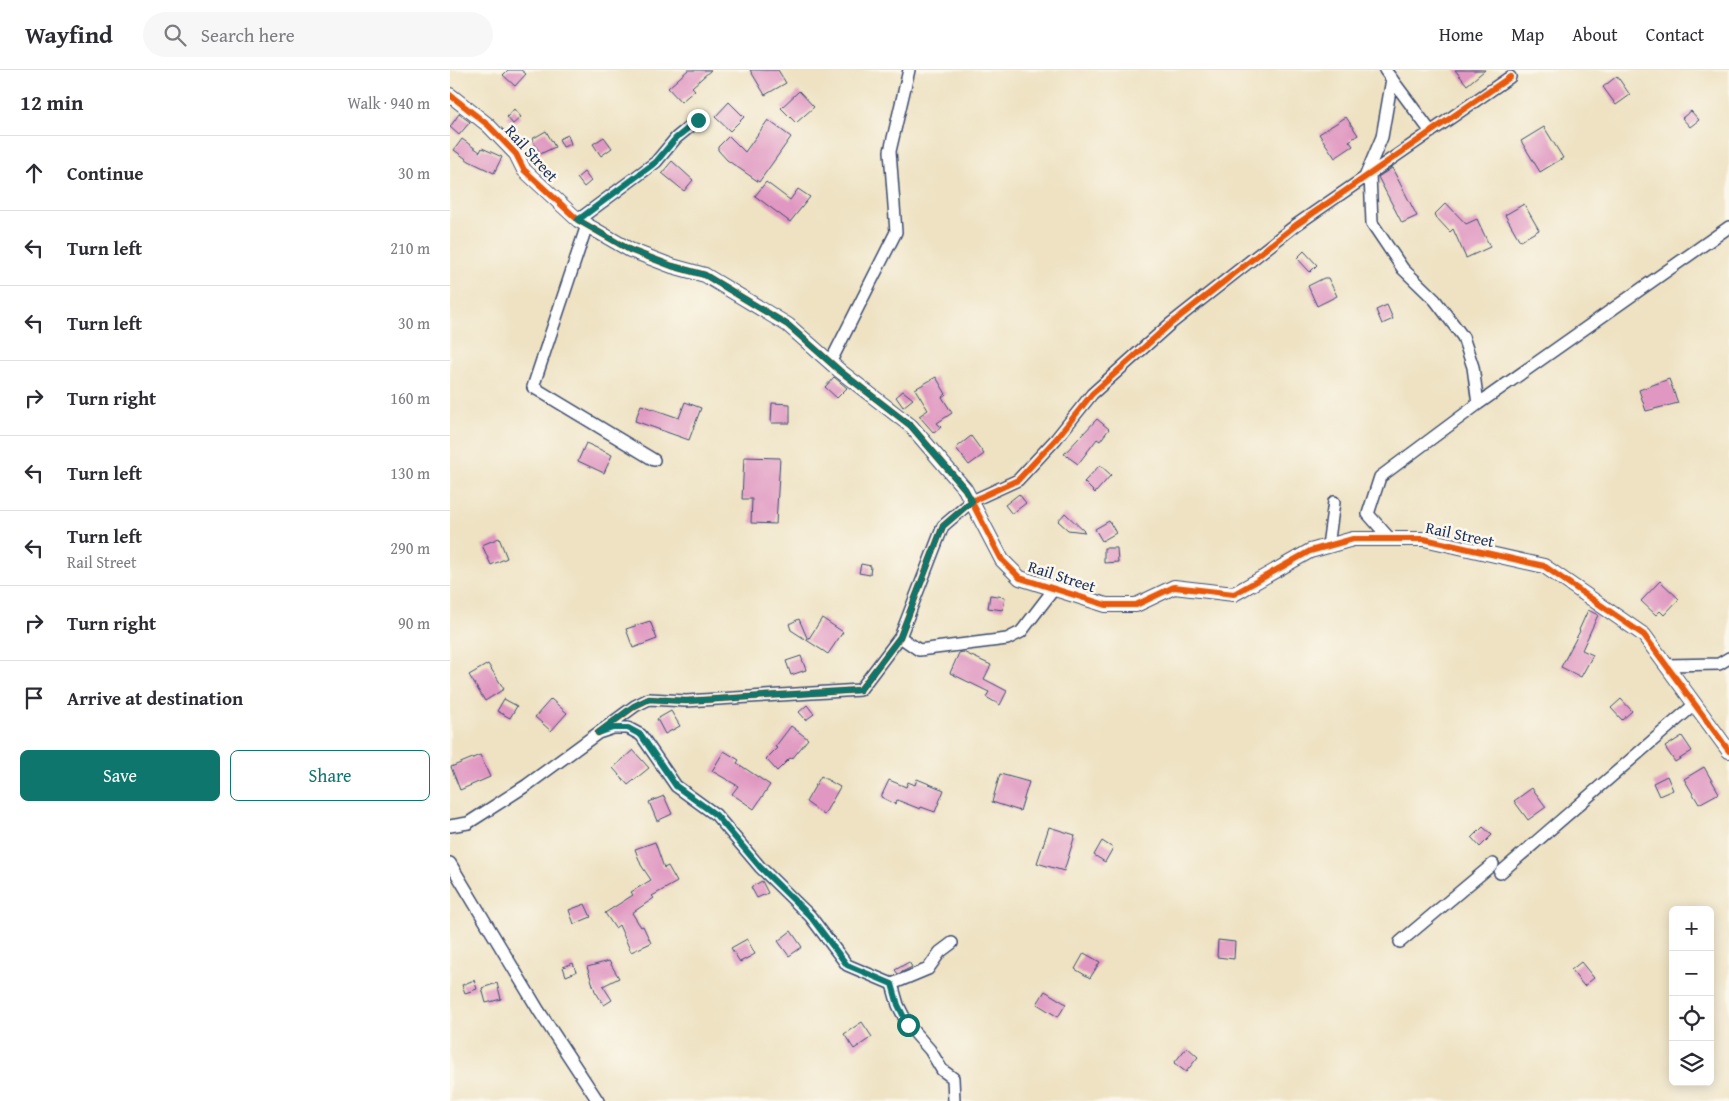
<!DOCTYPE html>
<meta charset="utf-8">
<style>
:root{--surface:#fff;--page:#f7f7f7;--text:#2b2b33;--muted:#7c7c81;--line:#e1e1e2;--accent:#0f766e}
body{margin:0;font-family:"Gentium Book Plus",serif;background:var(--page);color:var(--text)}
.controls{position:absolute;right:15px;bottom:15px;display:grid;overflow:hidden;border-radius:8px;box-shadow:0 2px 12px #0003}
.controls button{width:45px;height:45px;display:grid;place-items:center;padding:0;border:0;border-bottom:1px solid var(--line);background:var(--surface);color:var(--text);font:25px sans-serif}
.stop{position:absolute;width:15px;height:15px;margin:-11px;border:4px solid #0f766e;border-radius:50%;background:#fff}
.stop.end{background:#0f766e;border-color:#fff;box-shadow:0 1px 5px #0008}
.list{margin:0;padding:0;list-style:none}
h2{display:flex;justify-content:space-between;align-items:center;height:65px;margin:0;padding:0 20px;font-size:21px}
h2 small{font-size:16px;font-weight:400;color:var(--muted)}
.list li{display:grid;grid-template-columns:32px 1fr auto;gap:15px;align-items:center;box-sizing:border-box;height:75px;padding:0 20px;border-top:1px solid var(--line)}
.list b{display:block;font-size:19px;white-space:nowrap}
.list p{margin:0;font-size:16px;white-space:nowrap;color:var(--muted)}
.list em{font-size:16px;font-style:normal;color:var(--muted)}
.actions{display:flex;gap:10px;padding:15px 20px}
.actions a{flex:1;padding:11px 0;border:1px solid var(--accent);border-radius:8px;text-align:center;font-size:18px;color:var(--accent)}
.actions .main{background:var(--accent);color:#fff}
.icon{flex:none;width:28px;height:28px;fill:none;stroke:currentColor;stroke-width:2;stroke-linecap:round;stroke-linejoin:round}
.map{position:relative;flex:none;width:1279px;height:1031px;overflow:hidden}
header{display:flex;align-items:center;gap:30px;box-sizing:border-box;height:70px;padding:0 25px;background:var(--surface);border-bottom:1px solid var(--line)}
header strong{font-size:24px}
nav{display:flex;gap:28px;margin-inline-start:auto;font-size:18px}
.search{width:350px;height:45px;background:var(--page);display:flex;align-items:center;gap:12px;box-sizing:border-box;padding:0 18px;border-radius:28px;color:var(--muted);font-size:19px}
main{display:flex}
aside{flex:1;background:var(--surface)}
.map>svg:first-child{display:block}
.building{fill:#e097c1}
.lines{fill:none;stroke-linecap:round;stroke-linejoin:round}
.minor-casing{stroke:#3b4a6d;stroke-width:14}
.tertiary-casing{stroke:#3b4a6d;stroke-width:16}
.minor{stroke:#fff;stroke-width:11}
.tertiary{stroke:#fff;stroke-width:14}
.cycleway-casing{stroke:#fbf7ec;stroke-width:9}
.cycleway{stroke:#e8590c;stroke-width:6}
.route{stroke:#0f766e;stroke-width:6}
.labels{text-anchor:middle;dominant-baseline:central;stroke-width:5;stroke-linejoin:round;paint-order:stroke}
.street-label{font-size:16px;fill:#1b2f5e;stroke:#fbf7ec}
</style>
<header>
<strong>Wayfind</strong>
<div class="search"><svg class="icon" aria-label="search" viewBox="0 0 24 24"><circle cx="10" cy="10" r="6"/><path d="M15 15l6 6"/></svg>Search here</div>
<nav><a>Home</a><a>Map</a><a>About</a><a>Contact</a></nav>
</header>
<main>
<aside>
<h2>12 min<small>Walk · 940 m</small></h2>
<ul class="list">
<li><svg class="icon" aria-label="ahead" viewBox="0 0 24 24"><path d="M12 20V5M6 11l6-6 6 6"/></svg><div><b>Continue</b></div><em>30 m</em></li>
<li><svg class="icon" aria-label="left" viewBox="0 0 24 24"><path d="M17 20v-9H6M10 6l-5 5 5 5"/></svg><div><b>Turn left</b></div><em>210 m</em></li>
<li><svg class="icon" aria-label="left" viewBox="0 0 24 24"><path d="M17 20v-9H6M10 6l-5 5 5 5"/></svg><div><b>Turn left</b></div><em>30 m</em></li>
<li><svg class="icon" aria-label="right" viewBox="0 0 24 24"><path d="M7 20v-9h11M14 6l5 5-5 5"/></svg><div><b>Turn right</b></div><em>160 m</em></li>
<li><svg class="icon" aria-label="left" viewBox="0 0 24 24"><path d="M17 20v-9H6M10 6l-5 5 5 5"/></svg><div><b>Turn left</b></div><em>130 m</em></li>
<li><svg class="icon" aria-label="left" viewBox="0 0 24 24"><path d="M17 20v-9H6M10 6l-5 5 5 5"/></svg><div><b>Turn left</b><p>Rail Street</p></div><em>290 m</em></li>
<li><svg class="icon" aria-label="right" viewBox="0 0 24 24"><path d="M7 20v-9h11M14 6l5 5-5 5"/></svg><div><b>Turn right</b></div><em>90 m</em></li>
<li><svg class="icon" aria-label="arrive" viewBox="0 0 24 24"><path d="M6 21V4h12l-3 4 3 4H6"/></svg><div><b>Arrive at destination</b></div></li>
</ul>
<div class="actions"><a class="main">Save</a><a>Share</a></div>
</aside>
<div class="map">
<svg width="1279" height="1031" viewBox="0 0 1279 1031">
<rect width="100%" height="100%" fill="#fbf7ec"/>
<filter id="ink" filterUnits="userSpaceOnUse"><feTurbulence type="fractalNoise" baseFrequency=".02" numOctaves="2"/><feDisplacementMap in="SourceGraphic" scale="10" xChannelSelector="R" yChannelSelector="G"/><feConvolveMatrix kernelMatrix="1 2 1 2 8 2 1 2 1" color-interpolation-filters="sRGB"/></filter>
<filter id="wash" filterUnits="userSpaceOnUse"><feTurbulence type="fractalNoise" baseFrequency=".0096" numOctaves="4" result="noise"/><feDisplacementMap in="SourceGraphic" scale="20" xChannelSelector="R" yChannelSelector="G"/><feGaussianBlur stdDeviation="1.12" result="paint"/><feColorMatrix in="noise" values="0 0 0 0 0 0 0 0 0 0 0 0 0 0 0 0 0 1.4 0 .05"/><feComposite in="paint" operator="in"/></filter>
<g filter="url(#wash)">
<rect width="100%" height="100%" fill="#eee2c2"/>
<g id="blocks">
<path class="building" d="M58 0H71L76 4 65 16 53 5Z
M238 0H261L242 17 245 20 231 32 218 18Z
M300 0H328L336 13 315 25Z
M1005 0H1035L1017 15Z
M1167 6 1180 25 1166 35 1153 17Z
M349 21 364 37 346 53 331 38Z
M279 32 294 47 280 61 265 47Z
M64 39 71 47 63 54 57 47Z
M1241 41 1249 50 1240 57 1232 48Z
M9 44 20 52 9 65 0 57Z
M896 47 908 65 899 71 903 76 885 88 869 64Z
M318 50 341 67 309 112 277 90 268 80V77L279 66 295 82Z
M1094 57 1113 88 1090 102 1071 71Z
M96 61 105 77 90 84 82 69Z
M118 65 121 74 113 77 109 69Z
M154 67 162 78 151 86 143 74Z
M12 69 30 82 32 78 52 87 44 103 19 91 4 80Z
M222 91 243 110 234 121 212 103Z
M942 98 967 146 952 153 928 107Z
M134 102 141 111 134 117 127 108Z
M316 112 340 130 348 119 360 127 340 152 305 126Z
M996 133 1016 154 1027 149 1040 177 1016 188 1003 159 1000 162 984 145Z
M1074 134 1089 160 1070 171 1055 145Z
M854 181 867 195 860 202 847 188Z
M874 208H878L887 226 867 236 858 216Z
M937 235 943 249 932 254 926 240Z
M384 307 397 318 387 328 375 317Z
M486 307 496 324 492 327 502 343 487 353 491 357 484 363 469 346 478 340 465 319Z
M1219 309 1228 333 1196 341 1189 320Z
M453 321 463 329 453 337 446 327Z
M235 332 251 338 239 370 185 351 191 335 229 348Z
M322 333 340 334V353H321Z
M647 349 659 359 650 371 647 369 628 394 614 384Z
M521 366 534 384 519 395 506 378Z
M136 373 162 385 154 403 128 391Z
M294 387 330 388 326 454 301 453 302 429H292Z
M650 395 661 405 645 423 634 412Z
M569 424 576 433 562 444 555 435Z
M615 443 635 462 618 460 608 451Z
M659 451 666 463 652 471 645 459Z
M49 468 57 488 41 495 32 475Z
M654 478H667L668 492 654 493Z
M411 494 421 496 420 505 409 503Z
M1210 511 1229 529 1214 545 1210 541 1206 545 1191 531Z
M540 525 555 527 553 540 538 538Z
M1138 540 1148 545 1132 580 1143 585 1131 607 1111 597 1130 561 1129 560Z
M372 548 393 562 378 584 341 560 339 554 349 549 358 570Z
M200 551 207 569 183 578 176 559Z
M513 582 541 595 534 609 557 621 550 635 536 627 539 622 500 603 509 583Z
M351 586 356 600 341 605 336 591Z
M38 594 54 619 35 631 19 605Z
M54 629 67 636 60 648 47 641Z
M101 629 117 643 101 661 85 647Z
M1171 629 1182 641 1172 650 1161 638Z
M357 635 364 644 356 650 349 642Z
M221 641 230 656 215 664 207 649Z
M341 656 358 669 342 689 340 688 327 701 316 689 327 678 325 677Z
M1232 666 1242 681 1225 692 1215 677Z
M183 680 199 698 178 715 163 698Z
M274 681 289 690 287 693 320 715 304 739 282 724 288 716 262 701Z
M30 685 40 707 10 720 1 697Z
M1254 697 1269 723 1249 734 1234 709Z
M550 704 579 712 570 741 542 732Z
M371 706 390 717 374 745 356 732Z
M1217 706 1223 720 1209 726 1203 713Z
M467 709 494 720 485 742 471 737 470 739 447 730 445 734 431 727 439 710 456 717 458 712 465 715Z
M1082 718 1096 737 1078 750 1064 731Z
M214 726 222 744 207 751 199 732Z
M599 757 625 765 614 801 587 793Z
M1033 757 1042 765 1030 777 1022 768Z
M652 771 663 778 655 792 644 785Z
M205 772 214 798 218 796 227 812 202 826 204 828 182 843 191 857 193 856 201 873 181 882 169 855 165 858 155 843 183 825 181 822 201 810 191 795 185 779Z
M312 811 318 823 307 828 301 817Z
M135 834 141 847 124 854 119 840Z
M341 861 352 877 339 886 328 871Z
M297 869 305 884 290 892 281 878Z
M768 870 785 872 784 889 767 887Z
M634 883 650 892 640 908 625 899Z
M159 891 169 908 153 916 162 930 154 935 145 921 137 897Z
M459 892 462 897 448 904 445 900Z
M1131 892 1144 908 1134 916 1121 900Z
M123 893 126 902 116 906 113 897Z
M24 910 27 919 15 923 12 915Z
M47 913 51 929 36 933 32 918Z
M595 921 616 934 608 947 587 934Z
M412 952 422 967 404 979 394 964Z
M737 977 748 987 736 1002 724 993Z"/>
</g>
</g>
<g filter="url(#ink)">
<use href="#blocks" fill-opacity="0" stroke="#3b4a6d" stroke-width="1"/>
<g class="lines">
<g class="minor-casing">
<path id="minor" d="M935 0 981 62
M920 104 922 153 953 199 985 230 1013 267 1023 297 1028 334 930 407 918 444 940 469
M915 107 932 67 942 9
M128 150 206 92 226 68 248 50
M137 155 83 317 204 390
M380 293 446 162 440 81 459 0
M1028 334 1279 157
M878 476 884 432
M450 567 469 580 557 569 571 562 604 519
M1216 595 1269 594 1279 588
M148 663 185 636 199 629 236 631 410 620 450 567 493 456 522 431 568 410 606 369 642 324 719 255 846 155 1060 7
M0 756 18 753 77 715 148 663 163 658H178L191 665 226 716 266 745 310 797 360 846 397 895 442 914 478 899 490 882 502 873
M0 793 89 941 148 1031
M1050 803 1245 634
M950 872 1043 794
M442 914 448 935 458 955 480 980 492 1000 503 1008 504 1031"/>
</g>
<g class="tertiary-casing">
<path id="tertiary" d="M0 25 38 55 66 84 74 100 128 150 180 180 222 196 255 205 338 255 390 301 461 356 515 419 552 490 570 508 656 535H686L724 517 784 524 860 481 903 469H974L1094 496 1194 565 1279 681"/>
</g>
<use href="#minor" class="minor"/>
<use href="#tertiary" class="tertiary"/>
<g class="cycleway-casing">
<path id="cycleway" d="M0 25 38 55 66 84 74 100 128 150 180 180 222 196 255 205 338 255 390 301 461 356 515 419 552 490 570 508 656 535H686L724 517 784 524 860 481 903 469H974L1094 496 1194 565 1279 681
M148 663 185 636 199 629 236 631 410 620 450 567 493 456 522 431 568 410 606 369 642 324 719 255 846 155 1060 7"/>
</g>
<use href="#cycleway" class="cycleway"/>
</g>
</g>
<g class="lines" filter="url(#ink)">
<path class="route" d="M248 50 226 68 206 92 128 150 180 180 222 196 255 205 338 255 390 301 461 356 515 419 522 431 493 456 450 567 410 620 236 631 199 629 184 636 148 663 163 658H178L191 665 226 716 266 745 310 797 360 846 397 895 442 914 448 935 458 955"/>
</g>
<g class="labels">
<g class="street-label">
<text transform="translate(82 83) rotate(48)">Rail Street</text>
<text transform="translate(1010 464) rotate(12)">Rail Street</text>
<text transform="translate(612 506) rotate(18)">Rail Street</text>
</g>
</g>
</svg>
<div class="controls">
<button>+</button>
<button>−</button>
<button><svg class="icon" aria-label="locate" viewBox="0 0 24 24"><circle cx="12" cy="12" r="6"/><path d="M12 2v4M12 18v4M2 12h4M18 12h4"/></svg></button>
<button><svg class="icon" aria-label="layers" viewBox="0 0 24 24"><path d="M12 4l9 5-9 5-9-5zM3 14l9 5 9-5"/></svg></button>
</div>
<div class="stop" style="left:458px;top:955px"></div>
<div class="stop end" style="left:248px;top:50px"></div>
</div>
</main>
